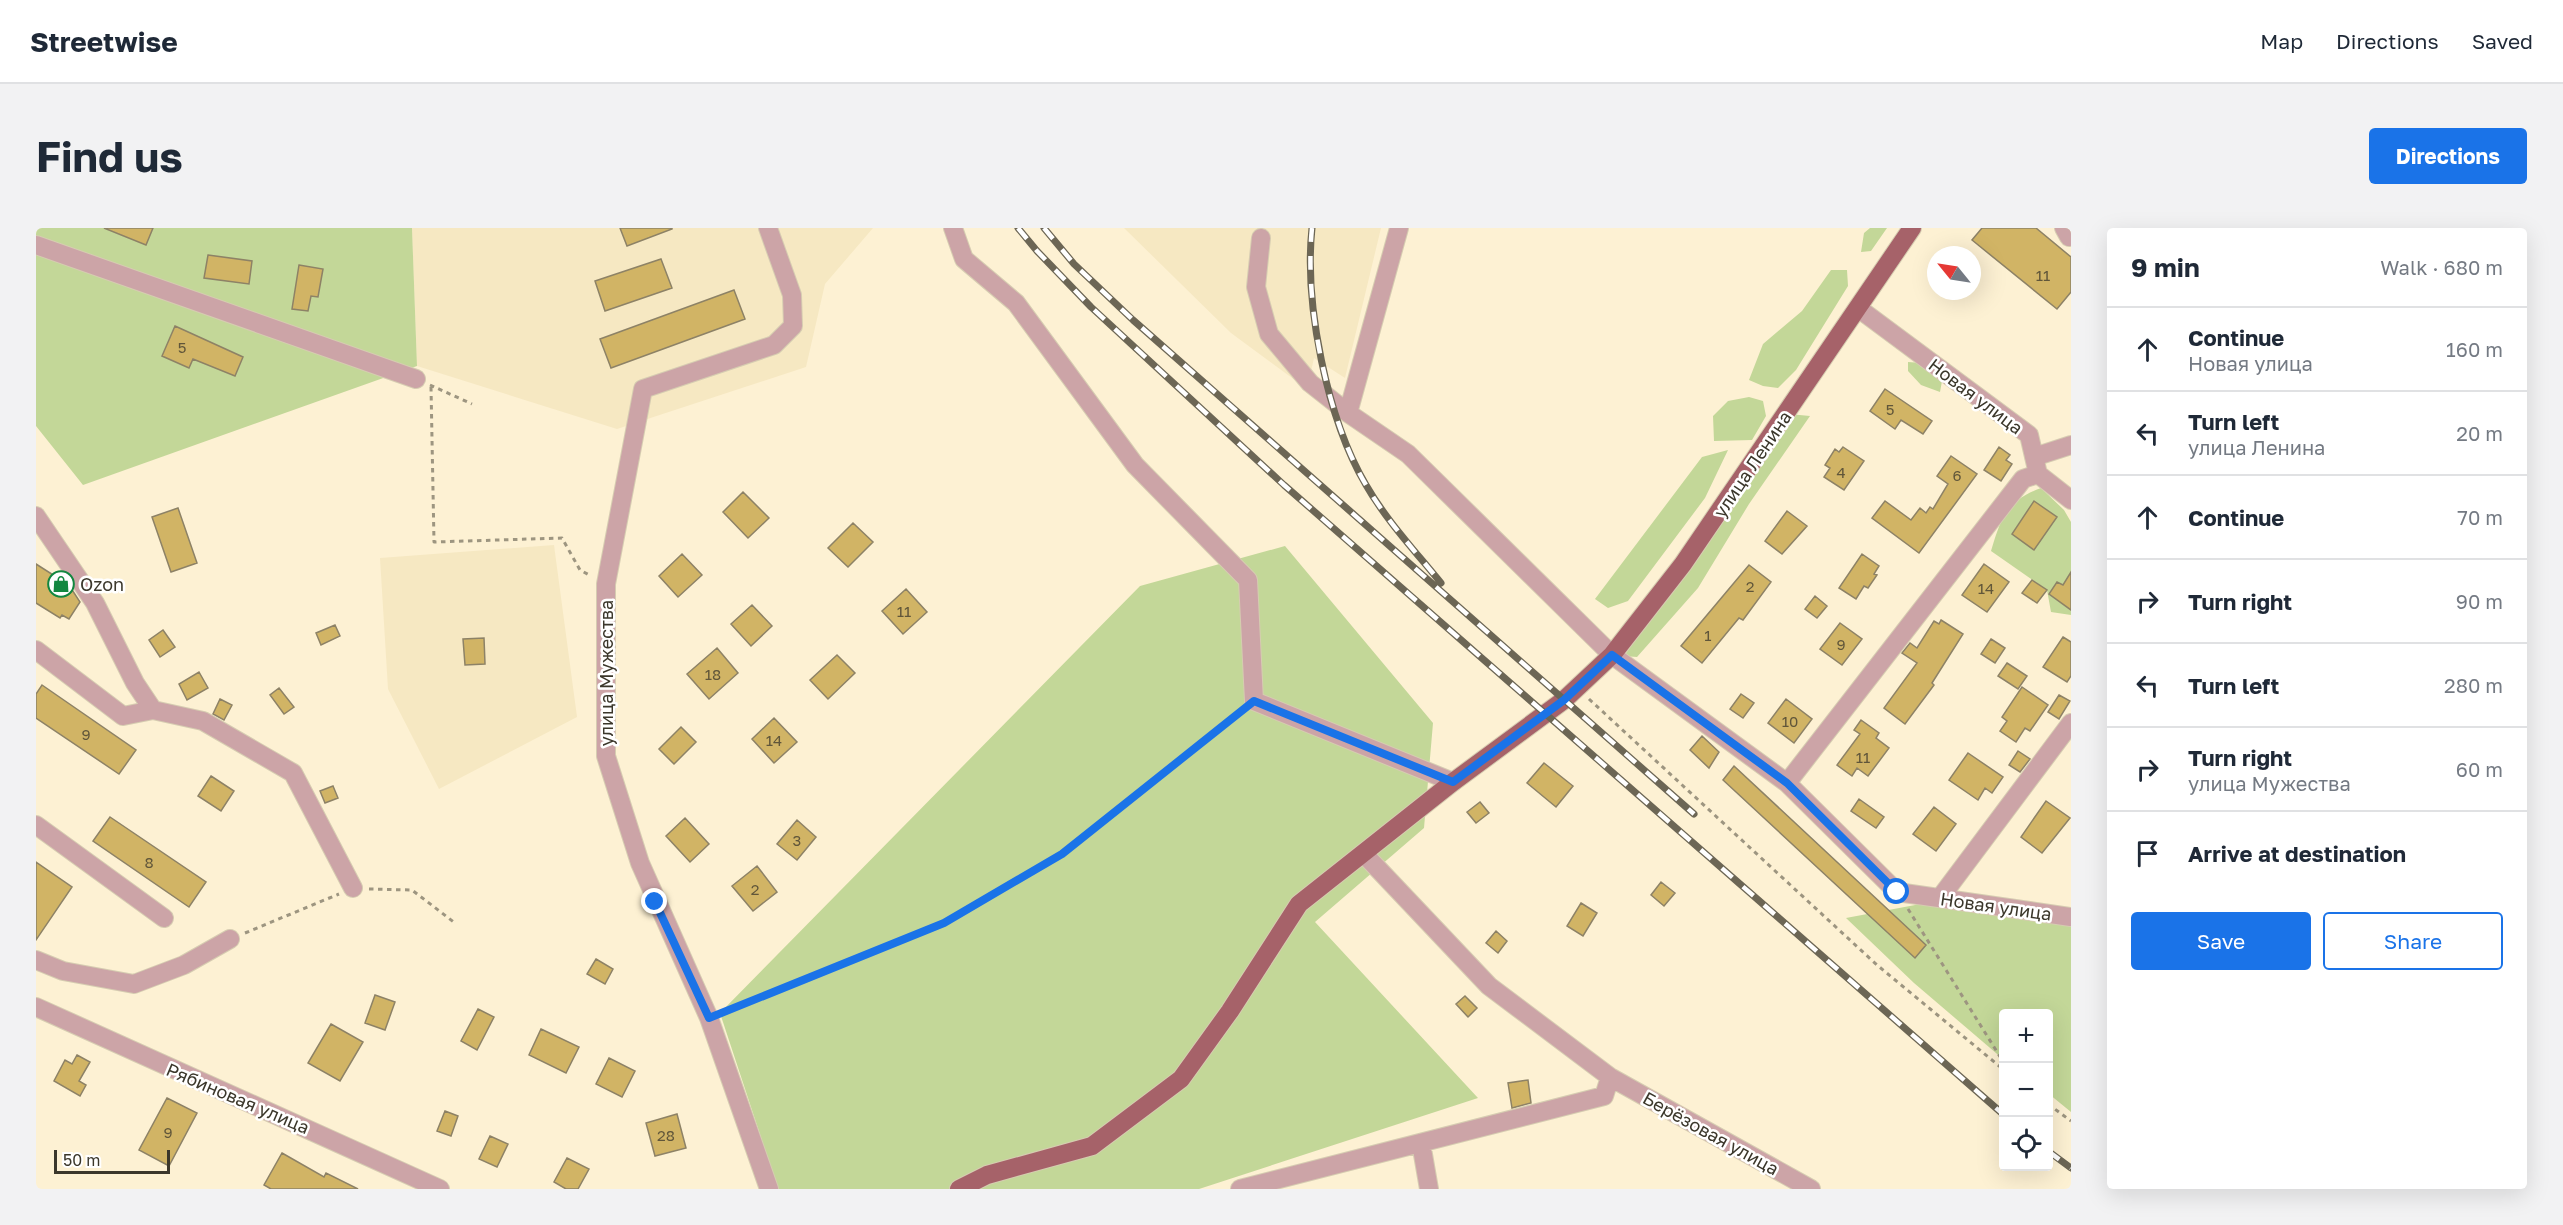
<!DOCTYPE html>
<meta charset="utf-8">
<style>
:root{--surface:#fff;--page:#f2f2f3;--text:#1f2937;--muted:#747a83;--line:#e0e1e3;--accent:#1a73e8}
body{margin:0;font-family:"Golos Text",sans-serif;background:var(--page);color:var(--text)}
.controls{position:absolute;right:18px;bottom:18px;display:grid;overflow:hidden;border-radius:6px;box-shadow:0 6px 24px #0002}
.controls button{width:54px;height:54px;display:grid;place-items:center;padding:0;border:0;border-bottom:2px solid var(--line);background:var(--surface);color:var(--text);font:30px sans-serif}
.compass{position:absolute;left:1891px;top:18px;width:54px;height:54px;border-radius:50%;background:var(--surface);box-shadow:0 6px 24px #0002;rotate:300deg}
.scale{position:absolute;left:18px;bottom:15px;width:116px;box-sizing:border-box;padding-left:6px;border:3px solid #3b372b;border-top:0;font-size:16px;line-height:21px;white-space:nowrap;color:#3b372b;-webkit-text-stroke:4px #fff;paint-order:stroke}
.stop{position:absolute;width:18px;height:18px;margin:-14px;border:4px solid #1a73e8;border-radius:50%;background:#fff}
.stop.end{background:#1a73e8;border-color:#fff;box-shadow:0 2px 6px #0008}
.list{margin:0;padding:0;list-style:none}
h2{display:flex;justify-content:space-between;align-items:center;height:78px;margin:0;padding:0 24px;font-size:26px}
h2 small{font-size:20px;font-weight:400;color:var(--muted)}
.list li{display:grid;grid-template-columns:39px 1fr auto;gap:18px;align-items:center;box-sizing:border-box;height:84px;padding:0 24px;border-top:2px solid var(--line)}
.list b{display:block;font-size:22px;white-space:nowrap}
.list p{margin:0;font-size:20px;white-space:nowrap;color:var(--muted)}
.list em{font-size:20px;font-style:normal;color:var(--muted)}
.actions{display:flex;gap:12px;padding:18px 24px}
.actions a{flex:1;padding:14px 0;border:2px solid var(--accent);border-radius:6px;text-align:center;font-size:21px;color:var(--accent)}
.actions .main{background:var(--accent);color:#fff}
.icon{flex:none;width:33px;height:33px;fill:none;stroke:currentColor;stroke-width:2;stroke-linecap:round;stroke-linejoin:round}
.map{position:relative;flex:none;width:2035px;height:961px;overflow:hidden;border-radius:6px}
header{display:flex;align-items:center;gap:36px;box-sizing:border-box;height:84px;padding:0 30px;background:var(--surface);border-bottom:2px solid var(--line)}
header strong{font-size:28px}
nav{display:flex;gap:33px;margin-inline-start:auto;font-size:21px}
.intro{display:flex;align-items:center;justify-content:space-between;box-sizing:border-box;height:144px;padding:0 36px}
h1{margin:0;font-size:42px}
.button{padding:15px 27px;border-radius:6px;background:var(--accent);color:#fff;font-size:21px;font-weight:700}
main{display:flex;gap:36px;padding:0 36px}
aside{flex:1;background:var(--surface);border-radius:6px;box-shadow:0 6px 24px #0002}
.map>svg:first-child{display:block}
.built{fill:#f6e8c2}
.green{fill:#c3d798}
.building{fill:#d1b465;stroke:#8d8266;stroke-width:1.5}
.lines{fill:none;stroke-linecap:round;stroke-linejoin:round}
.minor-casing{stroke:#d6ccb1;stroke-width:20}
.major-casing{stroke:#d6ccb1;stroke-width:20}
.path{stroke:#9d9580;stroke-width:3;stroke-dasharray:4.5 4.5;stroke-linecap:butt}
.minor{stroke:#cca4a7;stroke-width:18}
.major{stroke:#a66269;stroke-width:18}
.rail-casing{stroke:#6c6655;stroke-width:7}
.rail{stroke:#fff;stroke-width:4.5;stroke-dasharray:14;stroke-linecap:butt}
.route{stroke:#1a73e8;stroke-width:8}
.labels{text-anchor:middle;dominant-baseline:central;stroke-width:5;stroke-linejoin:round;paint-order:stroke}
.number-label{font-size:15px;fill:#60563a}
.street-label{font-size:18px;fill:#3b372b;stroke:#fff}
.poi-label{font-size:18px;fill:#3b372b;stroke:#fff;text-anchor:start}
</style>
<header>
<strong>Streetwise</strong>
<nav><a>Map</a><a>Directions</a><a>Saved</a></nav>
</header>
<div class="intro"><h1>Find us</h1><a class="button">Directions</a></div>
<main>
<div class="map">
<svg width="2035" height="961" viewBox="0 0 2035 961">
<rect width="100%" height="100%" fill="#fdf1d3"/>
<path class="built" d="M376 0H837L789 56 770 139 581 201 381 138Z
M1088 0H1345L1309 150 1278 130 1271 161 1195 105Z
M518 317 541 489 403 561 352 461 344 330Z"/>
<path class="green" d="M0 0H376L381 138 47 257 0 198Z
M1834 0H1851L1835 23 1825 24 1828 5Z
M1795 42H1811L1812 58 1760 142 1742 160 1727 158 1713 152 1727 116 1766 83Z
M1872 134 1886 135 1906 153 1904 164 1885 157 1872 143Z
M1713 169 1727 173 1730 188 1716 212 1678 213 1677 188 1692 173Z
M1753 186 1774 188 1713 276 1662 360 1601 429 1588 428Z
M1692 222 1669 270 1592 373 1572 380 1559 371 1666 229Z
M2005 260 2028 282 2035 294V387L2015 384 2011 362 1955 323C1965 290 1970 273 2005 260Z
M1249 318 1397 495 1388 600 1279 694 1442 870 1163 961H742L684 785 1104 358Z
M1927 668 2035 682V884L2013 866 2012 786H1968L1967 831 1878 755 1810 690Z"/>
<path class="building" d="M68 0H117L110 17Z
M584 0H636V1L591 18Z
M1946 0H2000L2035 29V64L2021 81 1936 12Z
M172 27 216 33 213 56 168 50Z
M625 31 636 60 569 83 559 53Z
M263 37 287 41 282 69 275 68 272 83 256 81Z
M698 62 709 91 575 140 564 111Z
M139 98 207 129 199 148 157 131 153 140 126 128Z
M1849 161 1896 193 1887 206 1865 192 1859 201 1834 183Z
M1807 219 1828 233 1808 262 1788 249 1794 240 1789 237 1799 221 1803 224Z
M1963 219 1974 227 1970 232 1976 236 1965 253 1948 242Z
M1915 228 1941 246 1883 325 1836 290 1849 273 1875 292 1884 280 1890 285 1894 279 1897 281 1912 256 1901 248Z
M707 264 733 290 712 310 687 284Z
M1998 273 2021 289 1998 322 1976 306Z
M142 280 161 335 135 344 116 289Z
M1751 283 1771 298 1746 326 1729 313Z
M817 295 837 314 812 339 792 320Z
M646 326 666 347 642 369 623 348Z
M1826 326 1843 338 1838 346 1841 347 1832 360 1828 358 1820 371 1803 360Z
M0 336 33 357 44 374 33 391 26 387 24 390 0 375Z
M1948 336 1973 354 1951 384 1926 367Z
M1713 337 1735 354 1707 392 1703 390 1666 435 1645 418Z
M2035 344V382L2013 366 2021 354 2027 357Z
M1996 352 2011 362 2001 375 1986 365Z
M870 361 891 384 867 406 846 383Z
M1779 368 1791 378 1781 390 1769 381Z
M716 377 736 398 715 418 695 396Z
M1905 392 1927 406 1896 455 1898 457 1869 496 1848 480 1881 435 1866 425 1874 415 1881 420 1898 393 1903 396Z
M1804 395 1826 411 1806 437 1784 421Z
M299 397 304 408 285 417 280 405Z
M127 402 139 419 124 429 113 412Z
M2027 409 2035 414V448L2031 454 2007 439Z
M448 410 449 436 429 437 427 411Z
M1955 411 1969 420 1959 435 1945 426Z
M681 420 702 445 673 471 651 446Z
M801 427 819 445 792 471 774 452Z
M1971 435 1991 448 1982 461 1962 448Z
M163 444 172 460 151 472 143 456Z
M6 457 100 522 83 546 0 490V466Z
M1986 459 2012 477 1994 503 1989 500 1980 514 1964 503 1971 493 1966 489Z
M243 460 258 479 248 486 234 467Z
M1705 466 1718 475 1707 490 1694 481Z
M2023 467 2034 473 2023 491 2012 484Z
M184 471 196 477 188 492 177 486Z
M1750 471 1776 491 1758 515 1732 495Z
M738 490 761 514 738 535 716 511Z
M1825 492 1843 505 1840 510 1853 520 1832 548 1821 540 1816 548 1801 537 1824 506 1818 502Z
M645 499 660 514 638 536 623 521Z
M1666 508 1683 524 1673 540 1654 522Z
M1982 523 1994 531 1984 544 1973 537Z
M1932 525 1967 549 1956 565 1949 560 1942 572 1913 552Z
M1508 535 1537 558 1520 579 1491 555Z
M1698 538 1890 717 1879 730 1687 552Z
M175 548 198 563 185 583 162 568Z
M297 558 302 570 289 575 284 563Z
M1823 571 1848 589 1840 600 1815 583Z
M2010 573 2034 590 2006 625 1985 609Z
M1444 574 1453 585 1440 595 1431 584Z
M1898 579 1920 596 1900 623 1877 606Z
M74 589 170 654 153 679 57 613Z
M649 590 673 616 654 634 630 608Z
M761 592 780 609 761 632 741 616Z
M0 634 36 659 0 712Z
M721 638 741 664 717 683 696 658Z
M1625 654 1639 665 1628 678 1615 667Z
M1545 675 1561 685 1547 708 1531 698Z
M1460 703 1471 713 1462 725 1450 715Z
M560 731 577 741 569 756 551 746Z
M339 767 359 774 349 802 329 795Z
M1429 768 1441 780 1432 789 1420 776Z
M442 781 458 789 441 822 425 813Z
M295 796 327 814 304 853 272 835Z
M505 801 543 819 530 845 493 827Z
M41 827 54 834 43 853 50 857 44 868 18 853 29 832 36 836Z
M573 830 599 843 586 869 560 856Z
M1492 852 1495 875 1476 880 1472 855Z
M131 870 161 885 133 938 103 922Z
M409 883 422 888 415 908 401 903Z
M641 886 650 920 619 928 610 895Z
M454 908 472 916 461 939 443 931Z
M246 925 288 949 290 945 322 961H235L228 957Z
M531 930 553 941 542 961H530L518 954Z"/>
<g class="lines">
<g class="minor-casing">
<path id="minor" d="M732 0 756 67 757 98 738 117 607 161 570 356V528L604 635 673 790 733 961
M917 0 928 31 980 75 1099 237 1212 352 1218 473 1417 554
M1363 0 1312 185 1372 226 1576 427 1751 555 1861 664 2035 689
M2028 0 2033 9
M1225 10 1220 59 1233 106 1274 155 1312 185
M0 17 380 151
M1822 80 1993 207 2002 246 2035 272
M1998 229 2035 217
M0 288 59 375 99 455 117 482 167 493 257 545 317 660
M0 422 87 488 117 482
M1751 555 1987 251 2002 246
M0 597 128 690
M1904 670 2035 495
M0 732 27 743 98 756 148 737 194 711
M0 779 404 961
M1574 849 1775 961
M1385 915 1393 961
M1204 961 1568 868 1574 849 1453 758 1328 626"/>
</g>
<g class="major-casing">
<path id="major" d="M923 961 951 947 1056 918 1145 851 1194 783 1263 676 1417 554 1528 472 1576 427 1647 336 1876 0"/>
</g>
<path class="path" d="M394 157 436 176
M395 159 398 314 526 310 544 342 555 348
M1553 471 1841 737 1968 842
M333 661 376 662 419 695
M1872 681 1968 835
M209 705 303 666
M688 783 907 695 1026 626 1205 484
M2012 876 2035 893"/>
<use href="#minor" class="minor"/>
<use href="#major" class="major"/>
<g class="rail-casing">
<path id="rail" d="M982 0 1001 23 1055 79 1248 257 1968 887
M1008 0 1038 36 1097 92 1658 586
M1276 0C1268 76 1291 191 1330 257 1350 292 1379 323 1405 355
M2012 923 2035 940"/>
</g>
<use href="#rail" class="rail"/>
</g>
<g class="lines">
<path class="route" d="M619 674 673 790 908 695 1026 626 1218 473 1417 554 1528 472 1576 427 1751 555 1861 664"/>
</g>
<defs>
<g id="shop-ring" transform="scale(1.35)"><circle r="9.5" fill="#fff" stroke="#128740" stroke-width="1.5"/><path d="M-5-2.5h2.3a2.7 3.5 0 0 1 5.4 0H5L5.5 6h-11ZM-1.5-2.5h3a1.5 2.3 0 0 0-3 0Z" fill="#128740"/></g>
</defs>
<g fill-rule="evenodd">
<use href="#shop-ring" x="25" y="356"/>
</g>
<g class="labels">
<g class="number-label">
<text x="2007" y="47">11</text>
<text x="146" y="119">5</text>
<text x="1854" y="181">5</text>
<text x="1805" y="244">4</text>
<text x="1921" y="247">6</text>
<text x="1714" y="358">2</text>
<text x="1950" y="360">14</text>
<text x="868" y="383">11</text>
<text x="1672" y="407">1</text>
<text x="1805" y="416">9</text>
<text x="677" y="446">18</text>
<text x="1754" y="493">10</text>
<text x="50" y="506">9</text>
<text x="738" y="512">14</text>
<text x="1827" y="529">11</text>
<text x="761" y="612">3</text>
<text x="113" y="634">8</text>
<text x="719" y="661">2</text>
<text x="132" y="904">9</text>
<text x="630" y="907">28</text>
</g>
<g class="street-label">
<text transform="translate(1940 168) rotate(37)">Новая улица</text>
<text transform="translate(1716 236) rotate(-56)">улица Ленина</text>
<text transform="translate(570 445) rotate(-90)">улица Мужества</text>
<text transform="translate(1960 678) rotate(8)">Новая улица</text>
<text transform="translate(202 870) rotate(23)">Рябиновая улица</text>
<text transform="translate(1675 905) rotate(29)">Берёзовая улица</text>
</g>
<g class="poi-label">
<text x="44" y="356">Ozon</text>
</g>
</g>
</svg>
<div class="controls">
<button>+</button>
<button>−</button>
<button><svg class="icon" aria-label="locate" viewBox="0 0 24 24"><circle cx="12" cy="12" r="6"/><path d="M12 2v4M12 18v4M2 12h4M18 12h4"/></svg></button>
</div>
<svg class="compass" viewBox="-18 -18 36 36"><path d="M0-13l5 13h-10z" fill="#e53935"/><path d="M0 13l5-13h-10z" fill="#747a83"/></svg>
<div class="scale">50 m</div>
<div class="stop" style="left:1861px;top:664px"></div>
<div class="stop end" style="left:619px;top:674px"></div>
</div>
<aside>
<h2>9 min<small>Walk · 680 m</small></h2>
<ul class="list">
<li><svg class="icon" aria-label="ahead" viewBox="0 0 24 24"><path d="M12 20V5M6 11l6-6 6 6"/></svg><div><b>Continue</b><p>Новая улица</p></div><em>160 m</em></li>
<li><svg class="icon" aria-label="left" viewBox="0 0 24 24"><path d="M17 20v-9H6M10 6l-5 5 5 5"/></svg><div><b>Turn left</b><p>улица Ленина</p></div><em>20 m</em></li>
<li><svg class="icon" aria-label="ahead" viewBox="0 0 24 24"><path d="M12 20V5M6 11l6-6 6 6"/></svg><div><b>Continue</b></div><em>70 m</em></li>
<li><svg class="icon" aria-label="right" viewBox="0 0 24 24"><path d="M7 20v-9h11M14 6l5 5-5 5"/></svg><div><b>Turn right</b></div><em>90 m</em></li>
<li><svg class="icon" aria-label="left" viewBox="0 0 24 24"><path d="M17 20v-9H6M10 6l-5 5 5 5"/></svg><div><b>Turn left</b></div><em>280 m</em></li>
<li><svg class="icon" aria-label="right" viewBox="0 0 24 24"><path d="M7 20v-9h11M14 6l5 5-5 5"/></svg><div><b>Turn right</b><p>улица Мужества</p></div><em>60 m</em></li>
<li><svg class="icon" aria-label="arrive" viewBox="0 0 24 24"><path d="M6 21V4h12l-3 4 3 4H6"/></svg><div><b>Arrive at destination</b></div></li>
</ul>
<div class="actions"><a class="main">Save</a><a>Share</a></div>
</aside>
</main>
